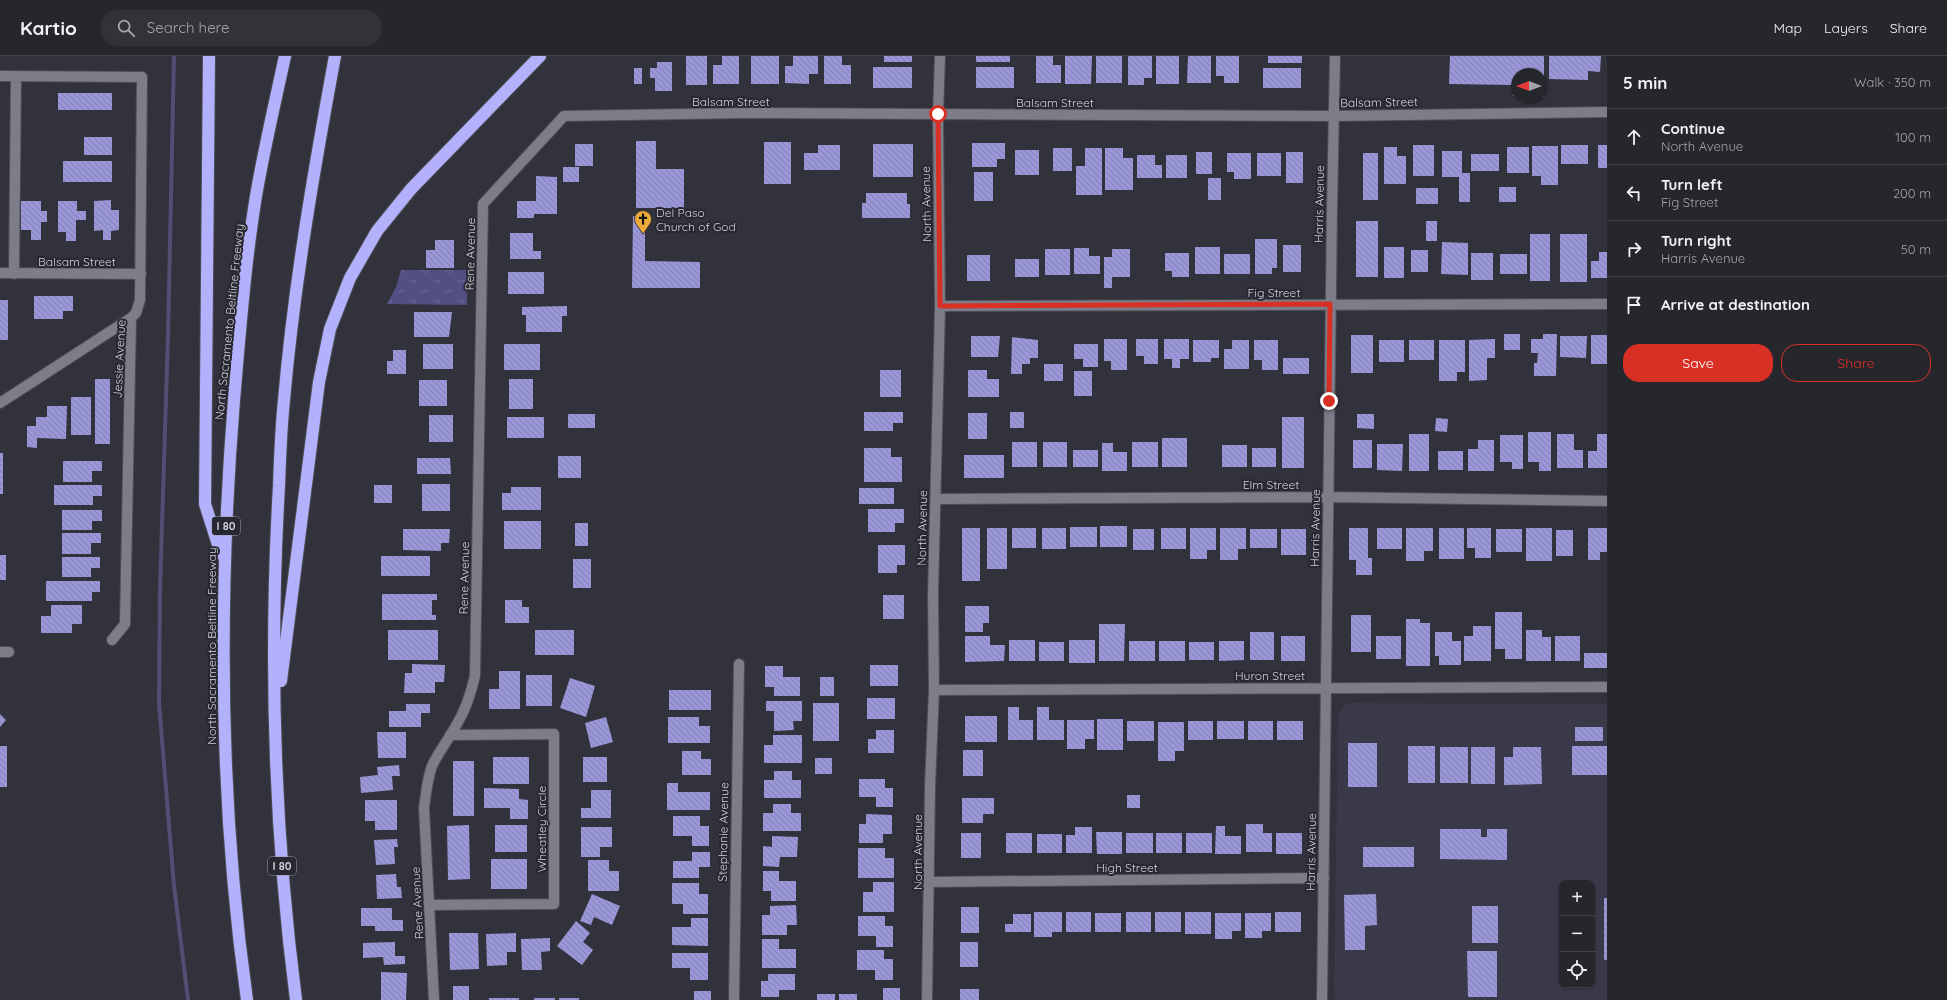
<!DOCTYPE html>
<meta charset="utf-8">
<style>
:root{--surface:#26262d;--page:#323239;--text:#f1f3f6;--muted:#a4a5aa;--line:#424349;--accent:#d93025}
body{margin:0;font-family:Quicksand,sans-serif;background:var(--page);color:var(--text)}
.controls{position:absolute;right:12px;bottom:12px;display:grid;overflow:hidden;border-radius:8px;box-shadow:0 1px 3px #0004}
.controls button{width:36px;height:36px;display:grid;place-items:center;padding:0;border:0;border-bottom:1px solid var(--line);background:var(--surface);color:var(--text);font:20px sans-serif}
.compass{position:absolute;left:1511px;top:12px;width:36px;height:36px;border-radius:50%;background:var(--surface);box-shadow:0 1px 3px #0004;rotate:270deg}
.stop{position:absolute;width:12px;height:12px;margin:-9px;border:3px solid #d93025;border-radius:50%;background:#fff}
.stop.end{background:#d93025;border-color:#fff;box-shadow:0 1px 4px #0008}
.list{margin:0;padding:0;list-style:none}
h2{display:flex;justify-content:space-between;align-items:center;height:52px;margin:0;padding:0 16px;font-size:17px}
h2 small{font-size:13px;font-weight:400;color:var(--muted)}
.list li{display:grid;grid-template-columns:26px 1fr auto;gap:12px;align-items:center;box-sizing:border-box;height:56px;padding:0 16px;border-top:1px solid var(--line)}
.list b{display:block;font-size:15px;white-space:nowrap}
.list p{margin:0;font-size:13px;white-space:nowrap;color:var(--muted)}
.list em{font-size:13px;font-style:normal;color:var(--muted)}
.actions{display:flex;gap:8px;padding:12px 16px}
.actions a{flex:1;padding:9px 0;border:1px solid var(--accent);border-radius:16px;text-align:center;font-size:14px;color:var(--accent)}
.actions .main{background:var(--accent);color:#fff}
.icon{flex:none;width:22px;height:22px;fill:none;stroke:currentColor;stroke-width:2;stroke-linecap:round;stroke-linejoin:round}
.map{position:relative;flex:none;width:1607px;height:944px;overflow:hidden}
header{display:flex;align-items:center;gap:24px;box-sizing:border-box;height:56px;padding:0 20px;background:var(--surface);border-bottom:1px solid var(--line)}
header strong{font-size:19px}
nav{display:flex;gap:22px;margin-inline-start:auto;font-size:14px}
.search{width:280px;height:36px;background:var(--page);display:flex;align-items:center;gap:10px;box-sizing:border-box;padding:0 14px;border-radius:16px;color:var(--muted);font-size:15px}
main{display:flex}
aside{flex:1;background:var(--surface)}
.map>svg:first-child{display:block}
.built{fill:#3a3949;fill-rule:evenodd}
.grass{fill:url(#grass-tufts)}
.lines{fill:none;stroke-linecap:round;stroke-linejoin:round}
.stream{stroke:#544e75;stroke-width:4}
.building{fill:url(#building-back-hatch)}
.minor-casing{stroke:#4d4e56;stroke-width:12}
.highway-casing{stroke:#4d4e56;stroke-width:14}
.minor{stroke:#7d7d89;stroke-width:10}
.highway{stroke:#b3b1fc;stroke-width:12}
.route{stroke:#d93025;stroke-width:5}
.labels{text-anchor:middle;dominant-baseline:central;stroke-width:4;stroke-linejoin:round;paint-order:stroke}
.shield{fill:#282832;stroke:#9e9fa6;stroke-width:1}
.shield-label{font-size:11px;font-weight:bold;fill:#d1d2d8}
.street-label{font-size:12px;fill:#d1d2d8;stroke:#282832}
.poi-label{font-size:12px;fill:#d1d2d8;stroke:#282832;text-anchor:start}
</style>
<header>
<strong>Kartio</strong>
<div class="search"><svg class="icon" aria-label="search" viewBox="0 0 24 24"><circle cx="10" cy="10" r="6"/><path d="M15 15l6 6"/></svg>Search here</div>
<nav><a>Map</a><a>Layers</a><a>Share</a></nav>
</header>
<main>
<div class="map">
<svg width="1607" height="944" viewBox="0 0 1607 944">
<defs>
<pattern id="grass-tufts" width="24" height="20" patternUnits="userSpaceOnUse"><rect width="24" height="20" fill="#534f85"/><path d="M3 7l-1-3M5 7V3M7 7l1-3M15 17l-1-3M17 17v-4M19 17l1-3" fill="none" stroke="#6b6796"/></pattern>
<pattern id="building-back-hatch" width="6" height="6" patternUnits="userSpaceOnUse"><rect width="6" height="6" fill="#9a97d9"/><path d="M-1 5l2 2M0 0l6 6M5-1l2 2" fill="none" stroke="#8381b3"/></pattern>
</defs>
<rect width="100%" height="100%" fill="#32323c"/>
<path class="built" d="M1350 647 1607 648V944H1334L1338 658 1343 650ZM1562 827H1592V929H1562Z"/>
<path class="grass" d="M401 214H467V249L387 248 396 231Z"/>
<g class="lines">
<path class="stream" d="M174 0 168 280 160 533 159 647 174 830 188 944"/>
</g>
<path class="building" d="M686 0H707V29H686Z
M722 0H739V28H713V9H722Z
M751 0H779V28H751Z
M793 0H818V18H809V28L785 27V10H793Z
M824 0H842V9H851V28H824Z
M884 0H912V6H884Z
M976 0H1010V6H976Z
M1036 0H1053V9H1061V27H1036Z
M1065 0H1092L1091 28H1065Z
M1096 0H1122V27H1096Z
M1128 0H1152V22H1144V29H1128Z
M1156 0H1179V28H1156Z
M1188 0H1211V27H1187Z
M1216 0H1239V27H1224V20H1216Z
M1268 0H1302V7H1268Z
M1450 0H1544V41H1541V18H1517V40H1513V29L1449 28Z
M1549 0H1601L1600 16 1588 15V24L1549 23Z
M657 6H672V35H655V22H650V12H657Z
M873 11H912V32H873Z
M976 11H1014V32H976Z
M634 12H642V28H634Z
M1263 12H1301V32H1263Z
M58 37H112V54H58Z
M84 81H112V99H84Z
M636 85H656V113H684V152H636Z
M764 86H791V128H764Z
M972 87H1005V103H997V111H972Z
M575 88H593V110H575Z
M873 88H913V121H873Z
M818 89H840V114H804V97H818Z
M1413 89H1434V120H1413Z
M1561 89H1588V108H1561Z
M1598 89H1607V112H1598Z
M1532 90H1558V129H1541V120H1532Z
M1384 91H1397V100H1406V128H1384Z
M1507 91H1529V117H1507Z
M1053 92H1072V115H1053Z
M1085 92H1102V139H1076V110H1085Z
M1105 92H1123V102H1133V134H1105Z
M1015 94H1039V119H1015Z
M1442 95H1462V117H1470V146H1459V121H1442Z
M1196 96H1212V118H1196Z
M1286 96H1303V127H1286Z
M1227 97H1251V123H1234V116H1227Z
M1257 97H1281V120H1257Z
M1363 97H1378V144H1363Z
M1471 98H1499V115H1471Z
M1137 99H1155V109H1162V122H1137Z
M1166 99H1187V122H1166Z
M63 105H112V126H63Z
M563 111H579V126H563Z
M974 116H993V145H974Z
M536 120 557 121V158H534V162H517V145H536Z
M1208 122H1221V144H1208Z
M1499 131H1516V146H1499Z
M1416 132H1438V148H1416Z
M866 137H907V148H910V162H862V147H866Z
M111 144V154H119V174L111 175V184H103V174L94 175V145Z
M21 145H41V155H47V166H41V184H31V174H21Z
M58 145H77V155H86V164H76V185H66V176H58Z
M633 160H645V205L700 206V232H632Z
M1356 165H1378V221H1356Z
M1426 165H1437V185H1426Z
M510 177H533V195H541V203H510Z
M1530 178H1550V225H1530Z
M1560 178H1587V226H1560Z
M1255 183H1277V212H1272V218H1255Z
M435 184H454V212H426V194H435Z
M1442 186 1468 187V219L1441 218Z
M1283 189H1301V216H1283Z
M1195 191H1220V218H1195Z
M1384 191H1404V222H1384Z
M1074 192H1089V200H1100V218H1074Z
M1045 193H1070V219H1045Z
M1112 193H1130V221H1112V232H1104V201H1112Z
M1411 194H1428V216H1411Z
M1599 196H1607V222H1591V205H1599Z
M1165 197H1189V221H1172V215H1165Z
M1471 197H1493V224H1471Z
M1224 198H1250V218H1224Z
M1500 198H1527V218H1500Z
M967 199H990V225H967Z
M1015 203H1039V221H1015Z
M508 216H544V238H508Z
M34 240H73V255H63V263H34Z
M0 244H8V284H0Z
M567 250V260H562V276H526V259H522V251Z
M414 256H452L449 281H414Z
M1504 278H1520V294H1504Z
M1543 278H1557L1556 320H1534V307H1537L1538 297H1531V283H1543Z
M1351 279H1373V317H1351Z
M1591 279H1607V308H1591Z
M971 280H1000L998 301H971Z
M1560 280H1587L1586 302 1560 301Z
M1012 281 1038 284V302H1030V308H1022V318H1011Z
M1104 283H1127V314H1111V305H1104Z
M1136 283H1158V308H1144V300H1136Z
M1164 283H1189V303H1180V312H1172V303H1164Z
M1495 283V302H1487V324L1469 325V284Z
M1193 284H1219V302H1211V306H1193Z
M1232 284H1249V313H1224V293H1232Z
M1254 284H1278V314H1262V304H1254Z
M1379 284H1404V306H1379Z
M1409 284H1434V304H1409Z
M1439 284H1465V316H1457V325H1439Z
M423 288H453V313H423Z
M504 288H540V314H504Z
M1074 288H1098V311H1083V303H1074Z
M393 294H406V318H387V305H393Z
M1283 302H1309V318H1283Z
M1044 308H1063V325H1044Z
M880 314H901V341H880Z
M968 314H987V323H999V341H968Z
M1074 315H1092V340H1074Z
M95 323H110V388H95Z
M509 323H533V353H509Z
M419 324H447V350H419Z
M71 341H91V379H71Z
M47 350H67L66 383 37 382V392L27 391V370H36V361H47Z
M864 356H903V367H893V375H864Z
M1010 356H1024V372H1010Z
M968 357H987V383H968Z
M568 358H595V372H568Z
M1357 358H1374V373L1357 372Z
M429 359H453V386H429Z
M507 361H544V382H507Z
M1282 361H1304V412H1282Z
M1436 362 1448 363 1447 376 1435 375Z
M1528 376H1551V415H1539V406H1528Z
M1409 378H1429V415H1409Z
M1557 378H1574V394H1583V412H1557Z
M1597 378H1607V412H1588V395H1597Z
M1500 379H1523V413H1512V406H1500Z
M1162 382H1187V411H1162Z
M1353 384H1372V412H1353Z
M1478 384H1494V415H1468V393H1478Z
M1012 386H1037V411H1012Z
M1043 386H1067V411H1043Z
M1132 386H1158V411H1132Z
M1102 387H1113V396H1127V415H1102Z
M1377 388H1403L1402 415 1377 414Z
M1222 389H1247V411H1222Z
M864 392H891V401H902V426H864Z
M1252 392H1276V411H1252Z
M1073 394H1098V411H1073Z
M1438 395H1463V414H1438Z
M0 397H3V438H0Z
M964 399H1004V422H964Z
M558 400H581V422H558Z
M417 402H450L451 418H417Z
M63 405H102V415H92V426H63Z
M422 428H450V455H422Z
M54 429H102V440H93V449H54Z
M374 429H392V447H374Z
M511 431H541V454H502V437H511Z
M859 432H894V448H859Z
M868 453H904V467H895V476H868Z
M62 454H102V465H92V474H62Z
M504 465H541V493H504Z
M575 467H588V490H575Z
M1100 470H1127V491H1100Z
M1070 471H1097V491H1070Z
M962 472H980V525H962Z
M987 472H1007V513H987Z
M1012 472H1036V492H1012Z
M1042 472H1066V493H1042Z
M1161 472H1186V493H1161Z
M1190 472H1216V494H1207V503H1190Z
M1220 472H1246V493H1238V504H1220Z
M1349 472H1368V502H1372V519H1356V504H1349Z
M1377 472H1402V493H1377Z
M1406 472H1433V495H1424V505H1406Z
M1439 472H1464V503H1439Z
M1467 472H1491V502H1475V492H1467Z
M1526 472H1552V505H1526Z
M1588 472H1607V496H1600V504H1588Z
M403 473H450L449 487H441V495L403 494Z
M1133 473H1154V494H1133Z
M1250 473H1277V492H1250Z
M1281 473H1306V499H1281Z
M1496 473H1522V496H1496Z
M1556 474H1573V500H1556Z
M62 477H101V487H91V498H62Z
M878 489H905V509H897V517H878Z
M0 499H6V524H0Z
M381 500H430V520H381Z
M62 501H100V512H91V521H62Z
M573 503H591V532H573Z
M46 525H100V536H92V545H46Z
M382 538H437V544H432V559H436V564H382Z
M883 539H904V563H883Z
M505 544H522V551H529V567H505Z
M51 549H82V568H72V577H41V560H51Z
M965 550H989V567H983V576H965Z
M1495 556H1522V603H1505V593H1495Z
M1351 559H1371V596H1351Z
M1406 563H1420V567H1430V610H1406Z
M1099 568H1125L1124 605H1099Z
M1473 570H1491V605H1464V580H1473Z
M388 574H438V604H388Z
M535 574H574V599H535Z
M1526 574H1542V581H1551V605H1526Z
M1250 576H1274V604H1250Z
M1435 576H1452V585H1461V609H1439V600H1435Z
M965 580H990V589H1005L1004 605 965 606Z
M1281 580H1305V605H1281Z
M1376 580H1401V603H1376Z
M1555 580H1580V605H1555Z
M1009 584H1035V605H1009Z
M1069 584H1095V607H1069Z
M1129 585H1155V605H1129Z
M1159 585H1185V605H1159Z
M1219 585H1244V604L1219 605Z
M1039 586H1064V605H1039Z
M1189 586H1214V604H1189Z
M1584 597H1607V612H1584Z
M412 608 445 609 444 626H435V637H404L405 617H412Z
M870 609H898V630H870Z
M765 610H783V621H800V640H774V631H765Z
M499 615H520V653H489V633H499Z
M526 619H552V650H526Z
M820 621H834V640H820Z
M570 622 595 630 586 661 560 652Z
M669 634H711V654H669Z
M867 642H895V663H867Z
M766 645H802V665H793L794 674 774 675V655H766Z
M813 647H839V685H813Z
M406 648H430V657H421V671H389V655H406Z
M1008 651H1019V664H1033V684H1008Z
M1037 651H1049V664H1064V684H1037Z
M0 658 6 664 0 671Z
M965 660H997V686H965Z
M606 661 613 686 591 692 585 667Z
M668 661H699V670H710V687H668Z
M1097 663H1123V694H1097Z
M1067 664H1094V683H1085V693H1067Z
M1127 665H1154V685H1127Z
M1188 665H1213V684H1188Z
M1217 665H1244V683H1217Z
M1248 665H1273V684H1248Z
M1277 665H1303V684H1277Z
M1158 666H1184V695H1175V705H1158Z
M1575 671H1603V685H1575Z
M876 674H894V697H868V683H876Z
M377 676H406V702H378Z
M773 679H802V707H764V689H773Z
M1348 687H1377V731H1348Z
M0 690H7V731H0Z
M1408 690H1435V727H1408Z
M1572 690H1607V719H1572Z
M1440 691H1468V727H1440Z
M1471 691H1495V728H1471Z
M1513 691H1541L1542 728 1504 729V701H1513Z
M963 694H983V720H963Z
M682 695H701V703H711V719H682Z
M493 701H529V728H493Z
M583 701H607V726H583Z
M815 702H832V718H815Z
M453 705H474V760H453Z
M399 709 400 720H392L393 734 361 737 360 721 378 719 377 711Z
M774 715H792V724H801V742H764V724H774Z
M859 723H885V732H893V751H876V741H859Z
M667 727H678V736H710V754H667Z
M484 732 519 733V743L528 744V763H510V752H484Z
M591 734H611V762H581V752H591Z
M1127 739H1140V752H1127Z
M962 742H994V758H983V767H962Z
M365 744H397V774H375V765H365Z
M773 748H791V757H801V775H763V757H773Z
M866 758 892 759V778H883V787H859V768H866Z
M673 760H700V770H709V790H692V780H673Z
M1246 768H1263V777H1272V796H1246Z
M469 769 470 823 448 824 447 770Z
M495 769H527V796H495Z
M1216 770H1225V780H1241V798H1215Z
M581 771H612V791H600V801H581Z
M1075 771H1092V797H1066V779H1075Z
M1440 773H1481V781H1487V773H1507V804L1440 803Z
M1096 776H1122V798H1097Z
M961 777H981V802H961Z
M1006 777H1032V797H1006Z
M1126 777H1153V797H1126Z
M1156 777H1182V797H1156Z
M1186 777H1212V797H1186Z
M1276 777H1302V798H1276Z
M1037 778H1062V797H1037Z
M772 780 798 781 797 801H780L779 811 763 810V790L772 791Z
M397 783 398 791H394L395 808 376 809 374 784Z
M1363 791H1414V811H1363Z
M858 792H885V802H894V822H858Z
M692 796H710V811H699V822H673V805H692Z
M491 803H527V833H491Z
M588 804H609V815H619V835H588Z
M763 815H779V825H796V845H771V835H763Z
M396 818 397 831H401L402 842 377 843 376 819Z
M873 826H894V856H863V836H873Z
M672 827H699V838H708V858H683V848H672Z
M592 838 620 850 612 869 594 861 591 869 580 865Z
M1376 838 1377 869 1365 870V894H1345L1344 839Z
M1604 842H1607V904H1604Z
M796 849 797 869H787V879H762V859H770V850Z
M1472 850H1498V887H1472Z
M961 851H979V877H961Z
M361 852H392V864H403V875H375V870H361Z
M1034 856H1062V876H1052V881H1034Z
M1066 856H1091V876H1066Z
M1126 856H1151V876H1126Z
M1155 856H1181V876H1155Z
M1185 856H1211V878H1185Z
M1275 856H1301V876H1275Z
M1095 857H1121V876H1095Z
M1215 857H1241V875H1232V883H1215Z
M1245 857H1271V875H1262V882H1245Z
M1013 858H1031V876H1005V868H1013Z
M858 860H885V870H893V891H876V880H858Z
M691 862H708V890L672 889V871H691Z
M576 865 590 877 583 886 593 894 582 909 557 890Z
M449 877H478L479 913 450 914Z
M516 877V896H507V909L487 910 486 878Z
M550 882V895L541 896 542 914H522L521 883Z
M762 883H779V893H796V912H762Z
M395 886V900H405V908L384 909 383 901 363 902V887Z
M960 886H978V911H960Z
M857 894H884V903H893V924H875V914H857Z
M1467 895H1497V941H1468Z
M672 897H708V924H690V912H672Z
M381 916 407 917 406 944H381Z
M768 918H795V934H779V941H761V925H768Z
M453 930H469V944H453Z
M883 932H900V944H883Z
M960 933H979V944H960Z
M694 935H711V944H694Z
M817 938H835V944H817Z
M839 938H857V944H839Z
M489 942H519V944H489Z
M534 942H555V944H534Z
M559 942H579V944H559Z"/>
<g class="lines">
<g class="minor-casing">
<path id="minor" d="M0 20 142 21 140 244 136 257 131 262 125 568 112 584
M0 217 141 218
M14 218 16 20
M940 250 1607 248
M0 347 131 262
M936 443 1328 441 1607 445
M0 596H9
M934 634 1607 631
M930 826 1324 822
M430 849 554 848V678L450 679
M434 944 424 752C426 738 427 724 432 710 439 695 449 683 457 668 466 653 471 637 475 620L483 148 564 60 744 57 1334 60 1607 56
M734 944 739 608
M927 944 930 730 934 634 933 539 940 250 938 59 940 0
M1322 944 1332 153 1335 0"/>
</g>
<g class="highway-casing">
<path id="highway" d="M209 0 205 448 221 498
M281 625 319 326 330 273 350 222 377 175 411 133 540 0
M247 944C219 746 218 544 234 344 240 276 245 207 256 140 264 93 275 47 285 0
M296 944C274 774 269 601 279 430 280 401 281 373 284 344 294 229 314 114 335 0"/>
</g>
<use href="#minor" class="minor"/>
<use href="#highway" class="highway"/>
</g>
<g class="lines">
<path class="route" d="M938 58 940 250 1330 248 1329 345"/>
</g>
<defs>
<g id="church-pin" transform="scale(0.9)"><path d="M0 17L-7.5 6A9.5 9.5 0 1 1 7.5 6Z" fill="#eca93b" stroke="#282832"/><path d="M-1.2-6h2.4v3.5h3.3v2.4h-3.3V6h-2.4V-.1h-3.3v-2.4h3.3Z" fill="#111"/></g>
</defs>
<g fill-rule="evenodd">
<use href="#church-pin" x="643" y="163"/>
</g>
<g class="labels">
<g class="shield">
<rect x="212" y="461" width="28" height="18" rx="3"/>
<rect x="268" y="801" width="28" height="18" rx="3"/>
</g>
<g class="shield-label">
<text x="226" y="470">I 80</text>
<text x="282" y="810">I 80</text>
</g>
<g class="street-label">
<text x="731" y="45">Balsam Street</text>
<text x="1055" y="46">Balsam Street</text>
<text transform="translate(1379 46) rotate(-1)">Balsam Street</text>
<text transform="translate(926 148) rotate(-91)">North Avenue</text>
<text transform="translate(1319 148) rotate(-89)">Harris Avenue</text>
<text transform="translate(470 198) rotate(-89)">Rene Avenue</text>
<text x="77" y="205">Balsam Street</text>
<text x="1274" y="236">Fig Street</text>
<text transform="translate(229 266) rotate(-84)">North Sacramento Beltline Freeway</text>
<text transform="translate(119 303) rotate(-87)">Jessie Avenue</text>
<text x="1271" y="428">Elm Street</text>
<text transform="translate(922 472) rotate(-89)">North Avenue</text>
<text transform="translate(1315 472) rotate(-89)">Harris Avenue</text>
<text transform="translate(464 522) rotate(-89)">Rene Avenue</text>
<text transform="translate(211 590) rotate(-90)">North Sacramento Beltline Freeway</text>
<text x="1270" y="619">Huron Street</text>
<text transform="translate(541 773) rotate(-90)">Wheatley Circle</text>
<text transform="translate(723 776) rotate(-89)">Stephanie Avenue</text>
<text transform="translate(917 796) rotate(-90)">North Avenue</text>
<text transform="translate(1311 796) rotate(-89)">Harris Avenue</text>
<text x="1127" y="811">High Street</text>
<text transform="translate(417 847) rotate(-93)">Rene Avenue</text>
</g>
<g class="poi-label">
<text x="656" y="156">Del Paso<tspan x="656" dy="14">Church of God</tspan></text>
</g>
</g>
</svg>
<div class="controls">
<button>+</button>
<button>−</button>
<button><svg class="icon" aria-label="locate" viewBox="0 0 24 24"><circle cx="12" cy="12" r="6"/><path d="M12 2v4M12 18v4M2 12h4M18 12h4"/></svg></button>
</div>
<svg class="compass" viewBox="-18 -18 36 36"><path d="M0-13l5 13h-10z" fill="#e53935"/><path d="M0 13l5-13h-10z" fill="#a4a5aa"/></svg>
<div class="stop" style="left:938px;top:58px"></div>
<div class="stop end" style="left:1329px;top:345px"></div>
</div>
<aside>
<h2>5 min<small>Walk · 350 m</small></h2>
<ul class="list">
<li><svg class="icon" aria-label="ahead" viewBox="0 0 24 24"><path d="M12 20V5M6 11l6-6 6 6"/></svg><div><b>Continue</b><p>North Avenue</p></div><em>100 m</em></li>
<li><svg class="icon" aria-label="left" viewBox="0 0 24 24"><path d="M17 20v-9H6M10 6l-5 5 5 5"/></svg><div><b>Turn left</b><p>Fig Street</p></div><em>200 m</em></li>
<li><svg class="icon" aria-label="right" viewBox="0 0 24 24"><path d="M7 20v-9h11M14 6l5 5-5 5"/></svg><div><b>Turn right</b><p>Harris Avenue</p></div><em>50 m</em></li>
<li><svg class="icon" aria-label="arrive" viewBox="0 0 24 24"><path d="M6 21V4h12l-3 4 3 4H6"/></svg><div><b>Arrive at destination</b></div></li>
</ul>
<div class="actions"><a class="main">Save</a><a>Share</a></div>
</aside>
</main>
